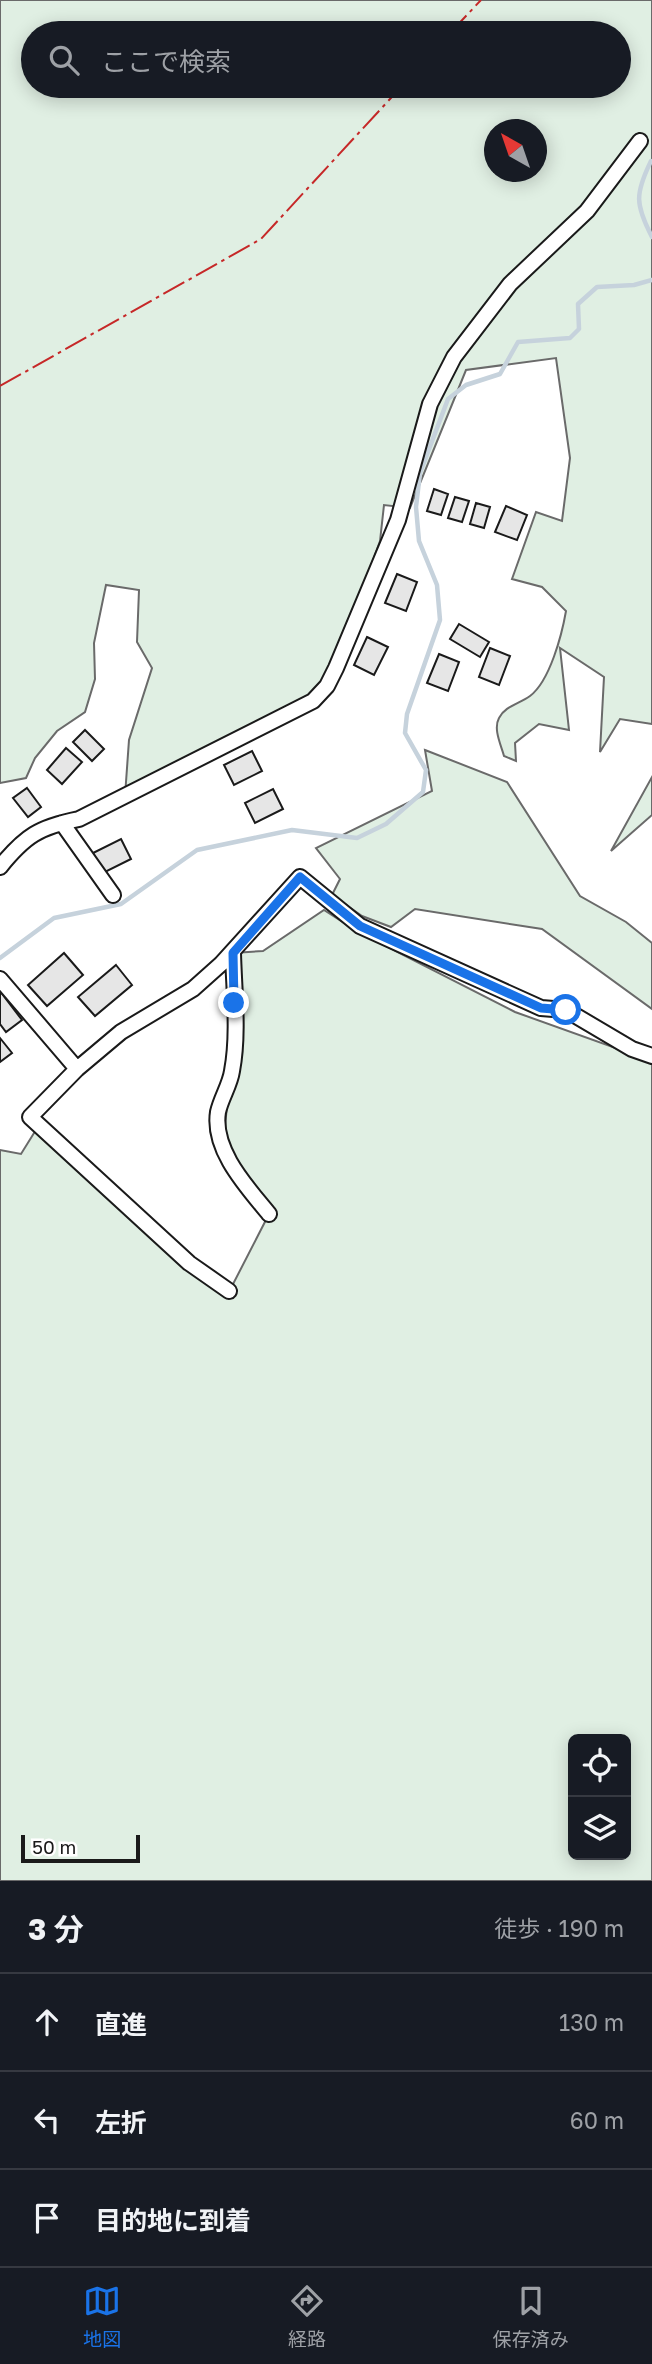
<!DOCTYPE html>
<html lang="ja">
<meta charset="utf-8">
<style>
:root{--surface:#171b24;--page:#242831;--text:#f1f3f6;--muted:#9ea1a6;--line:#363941;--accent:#1a73e8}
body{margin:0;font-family:"Golos Text","Noto Sans JP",sans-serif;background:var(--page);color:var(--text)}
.controls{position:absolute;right:21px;bottom:21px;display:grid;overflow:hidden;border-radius:10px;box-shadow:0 4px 18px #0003}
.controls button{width:63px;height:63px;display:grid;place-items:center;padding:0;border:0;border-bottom:2px solid var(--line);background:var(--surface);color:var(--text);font:35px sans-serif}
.compass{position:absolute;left:484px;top:119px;width:63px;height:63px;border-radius:50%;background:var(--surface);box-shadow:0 4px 18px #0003;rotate:320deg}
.scale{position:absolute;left:21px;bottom:18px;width:119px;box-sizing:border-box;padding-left:7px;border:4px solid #1a1a1a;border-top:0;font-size:19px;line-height:24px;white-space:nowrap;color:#1a1a1a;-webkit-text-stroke:5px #fff;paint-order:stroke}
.stop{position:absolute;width:21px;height:21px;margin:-16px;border:5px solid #1a73e8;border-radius:50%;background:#fff}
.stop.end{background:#1a73e8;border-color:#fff;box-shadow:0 2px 7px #0008}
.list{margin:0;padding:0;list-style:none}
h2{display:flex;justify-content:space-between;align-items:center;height:91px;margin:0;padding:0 28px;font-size:30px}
h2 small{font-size:23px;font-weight:400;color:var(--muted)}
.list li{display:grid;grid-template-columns:46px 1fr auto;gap:21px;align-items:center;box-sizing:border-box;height:98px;padding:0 28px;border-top:2px solid var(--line)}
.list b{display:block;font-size:26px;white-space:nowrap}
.list em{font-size:23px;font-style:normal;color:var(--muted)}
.icon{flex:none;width:38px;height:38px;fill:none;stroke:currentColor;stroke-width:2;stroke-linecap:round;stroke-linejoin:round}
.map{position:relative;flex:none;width:652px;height:1881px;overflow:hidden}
.search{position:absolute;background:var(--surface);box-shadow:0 4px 18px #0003;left:21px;right:21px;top:21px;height:77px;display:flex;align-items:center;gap:18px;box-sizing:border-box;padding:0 24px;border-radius:38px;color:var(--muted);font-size:26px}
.sheet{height:385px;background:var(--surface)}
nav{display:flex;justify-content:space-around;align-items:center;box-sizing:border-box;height:98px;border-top:2px solid var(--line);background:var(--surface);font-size:19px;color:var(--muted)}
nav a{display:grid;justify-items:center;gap:4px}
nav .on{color:var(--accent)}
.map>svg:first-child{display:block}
.green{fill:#e0efe3;stroke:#6a6a6a;stroke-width:2;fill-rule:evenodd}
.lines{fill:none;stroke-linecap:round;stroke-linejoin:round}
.stream{stroke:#c6d2dc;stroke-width:4.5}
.building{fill:#e6e6e6;stroke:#1a1a1a;stroke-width:2}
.street-casing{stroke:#1a1a1a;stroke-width:18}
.street{stroke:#fff;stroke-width:14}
.power{stroke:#c62828;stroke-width:2;stroke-dasharray:24 5 3.5 5;stroke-linecap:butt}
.route{stroke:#1a73e8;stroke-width:9}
</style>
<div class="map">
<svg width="652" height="1881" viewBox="0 0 652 1881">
<rect width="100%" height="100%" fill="#fff"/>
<path class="green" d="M0 0H652V724L620 719 600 752 604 677 560 648 569 730 539 724 515 743 516 761 504 756C501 745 493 729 499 718 505 706 519 704 530 696 550 681 562 634 566 611L542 587 512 579 536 512 562 521 570 458 556 358 466 370 410 508 384 505 380 541 327 686 125 796 129 740 152 668 137 642 139 590 106 585 94 643 95 679 85 712 57 731 35 758 26 778 0 783ZM33 33H619V86H33ZM494 130H536V172H494Z
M425 750 507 782 580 896 626 922 652 943V1009L542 929 415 909 391 927 362 916 332 895 340 879 316 848 432 791Z
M652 777V815L611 851Z
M324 910 358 932 515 1012 652 1061V1881H0V1150L21 1154 39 1125 230 1290 269 1214 223 1146 234 1037 233 953 263 951ZM573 1739H626V1855H573Z"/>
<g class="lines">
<path class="stream" d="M651 161C635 194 635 204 652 237
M0 958 54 918 121 904 197 850 292 830 357 838 386 824 423 792 426 770 405 733 407 714 440 620 437 585 419 541 416 507 420 473 448 399 466 385 500 374 518 342 570 338 579 329 578 304 597 287 634 285 652 280"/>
</g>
<path class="building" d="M434 489 448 494 441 515 427 511Z
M455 497 469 501 462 522 448 518Z
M476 503 490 507 484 528 470 524Z
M506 506 527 515 517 540 495 532Z
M397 574 417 582 406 611 385 603Z
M459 624 489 642 480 657 450 639Z
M367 637 388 647 374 675 354 665Z
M490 648 510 656 499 685 479 677Z
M439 654 459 662 448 691 427 683Z
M85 730 104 749 92 761 73 742Z
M66 748 82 762 62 784 47 770Z
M252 751 262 771 234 785 224 765Z
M27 788 41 807 28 817 13 798Z
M273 789 283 809 255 823 245 803Z
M121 839 131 859 103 873 93 853Z
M64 953 83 975 47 1006 28 985Z
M116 965 132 985 95 1016 78 997Z
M0 991 22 1020 6 1032 0 1024Z
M0 1038 12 1053 0 1062Z"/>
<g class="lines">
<g class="street-casing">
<path id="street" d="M62 823 113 895
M0 867C25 836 39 827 79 819L313 701 327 686 336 668 398 520 430 404 454 357 510 284 587 211 640 141
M233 953C234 991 239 1034 232 1071 230 1085 221 1098 218 1112 212 1150 247 1187 269 1214
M0 979 77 1069
M229 1291 189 1263 30 1117 77 1069 121 1032 193 989 221 964 300 877 360 926 541 1008 566 1010 632 1049 652 1056"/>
</g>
<use href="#street" class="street"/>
<path class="power" d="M450 33 481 0
M0 386 261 239 402 86"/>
</g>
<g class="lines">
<path class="route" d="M234 1003 233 953 300 877 360 926 541 1008 566 1010"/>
</g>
</svg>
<div class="controls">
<button><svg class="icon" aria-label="locate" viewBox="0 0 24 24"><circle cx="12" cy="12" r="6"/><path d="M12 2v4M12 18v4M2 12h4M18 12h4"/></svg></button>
<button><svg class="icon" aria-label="layers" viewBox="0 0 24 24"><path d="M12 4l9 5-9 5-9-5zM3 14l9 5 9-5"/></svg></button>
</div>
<svg class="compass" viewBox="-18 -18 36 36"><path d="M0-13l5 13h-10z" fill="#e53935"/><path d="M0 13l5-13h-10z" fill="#9ea1a6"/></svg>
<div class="scale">50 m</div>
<div class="stop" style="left:566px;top:1010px"></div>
<div class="stop end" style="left:234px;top:1003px"></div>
<div class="search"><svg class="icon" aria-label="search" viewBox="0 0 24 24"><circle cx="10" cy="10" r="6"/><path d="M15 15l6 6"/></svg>ここで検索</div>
</div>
<section class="sheet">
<h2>3 分<small>徒歩 · 190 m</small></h2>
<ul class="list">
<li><svg class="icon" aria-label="ahead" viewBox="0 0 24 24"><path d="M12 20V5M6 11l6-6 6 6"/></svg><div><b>直進</b></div><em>130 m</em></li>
<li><svg class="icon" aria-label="left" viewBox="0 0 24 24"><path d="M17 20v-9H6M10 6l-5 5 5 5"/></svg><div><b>左折</b></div><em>60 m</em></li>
<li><svg class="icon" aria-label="arrive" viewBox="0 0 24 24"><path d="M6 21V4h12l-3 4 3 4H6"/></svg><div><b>目的地に到着</b></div></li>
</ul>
</section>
<nav>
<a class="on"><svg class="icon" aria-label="map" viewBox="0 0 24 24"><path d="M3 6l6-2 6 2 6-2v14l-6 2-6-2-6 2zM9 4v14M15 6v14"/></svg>地図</a>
<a><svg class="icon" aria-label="directions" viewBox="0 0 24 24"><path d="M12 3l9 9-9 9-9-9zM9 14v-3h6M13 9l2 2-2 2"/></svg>経路</a>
<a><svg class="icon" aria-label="saved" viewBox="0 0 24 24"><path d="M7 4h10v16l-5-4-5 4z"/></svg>保存済み</a>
</nav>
